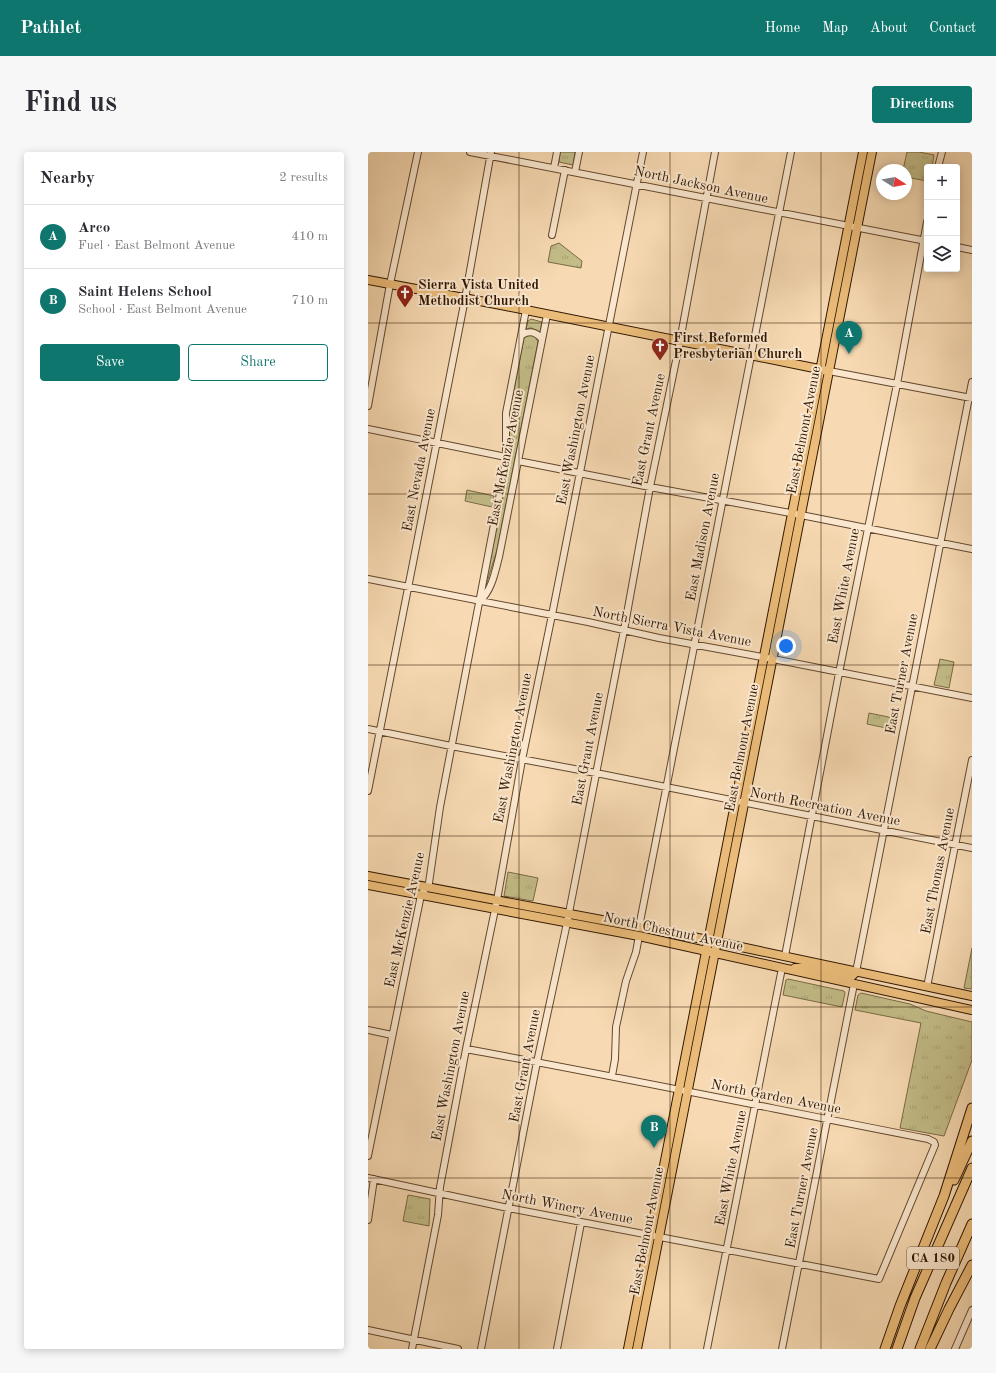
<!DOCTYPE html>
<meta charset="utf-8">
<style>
:root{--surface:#fff;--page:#f7f7f7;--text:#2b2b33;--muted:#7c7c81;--line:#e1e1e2;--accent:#0f766e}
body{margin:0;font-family:"Old Standard TT",serif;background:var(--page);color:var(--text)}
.controls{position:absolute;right:12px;top:12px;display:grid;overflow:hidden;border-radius:4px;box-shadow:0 2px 10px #0003}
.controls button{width:36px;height:36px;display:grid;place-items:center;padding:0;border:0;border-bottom:1px solid var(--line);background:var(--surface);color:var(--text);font:20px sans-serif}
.compass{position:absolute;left:508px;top:12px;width:36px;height:36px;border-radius:50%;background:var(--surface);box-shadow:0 2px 10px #0003;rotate:101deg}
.you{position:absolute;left:418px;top:494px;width:14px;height:14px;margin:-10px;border:3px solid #fff;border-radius:50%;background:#1a73e8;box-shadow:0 0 0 6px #1a73e833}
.badge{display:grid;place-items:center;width:26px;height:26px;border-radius:50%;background:var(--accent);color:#fff;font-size:13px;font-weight:700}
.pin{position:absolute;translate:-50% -33px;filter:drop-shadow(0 1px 2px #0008)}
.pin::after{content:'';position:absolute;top:21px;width:14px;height:12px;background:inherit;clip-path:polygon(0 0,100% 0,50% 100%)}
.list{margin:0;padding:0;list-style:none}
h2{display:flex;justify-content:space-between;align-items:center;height:52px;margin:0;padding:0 16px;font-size:17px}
h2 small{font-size:13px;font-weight:400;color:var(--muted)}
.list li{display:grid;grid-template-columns:26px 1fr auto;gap:12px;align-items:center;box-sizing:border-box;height:64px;padding:0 16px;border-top:1px solid var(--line)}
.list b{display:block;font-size:15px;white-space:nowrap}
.list p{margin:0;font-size:13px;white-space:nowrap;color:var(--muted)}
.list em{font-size:13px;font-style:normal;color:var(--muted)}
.actions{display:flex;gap:8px;padding:12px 16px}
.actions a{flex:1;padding:9px 0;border:1px solid var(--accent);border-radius:4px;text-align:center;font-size:14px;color:var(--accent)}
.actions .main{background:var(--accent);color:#fff}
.icon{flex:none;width:22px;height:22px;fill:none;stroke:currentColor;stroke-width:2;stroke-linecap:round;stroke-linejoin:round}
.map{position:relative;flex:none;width:604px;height:1197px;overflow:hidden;border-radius:4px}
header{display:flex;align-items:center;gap:24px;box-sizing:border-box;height:56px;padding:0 20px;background:var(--accent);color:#fff}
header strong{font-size:19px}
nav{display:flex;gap:22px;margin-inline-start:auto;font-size:14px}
.intro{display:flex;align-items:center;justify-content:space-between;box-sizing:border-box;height:96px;padding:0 24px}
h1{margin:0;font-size:28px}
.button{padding:10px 18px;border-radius:4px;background:var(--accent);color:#fff;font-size:14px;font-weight:700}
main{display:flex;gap:24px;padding:0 24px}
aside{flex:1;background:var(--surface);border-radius:4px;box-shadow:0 2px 10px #0003}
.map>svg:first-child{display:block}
.grass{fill:url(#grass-tufts);stroke:#7a6a45}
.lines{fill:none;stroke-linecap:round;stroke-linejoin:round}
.minor-casing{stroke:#62482e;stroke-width:8}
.major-casing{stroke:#301702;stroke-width:10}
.highway-casing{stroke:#301702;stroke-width:11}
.minor{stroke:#fae7ce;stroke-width:6}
.major{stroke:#ecbd7a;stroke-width:8}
.highway{stroke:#ecbd7a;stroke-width:9}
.grid{fill:none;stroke:#301702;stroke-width:1;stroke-opacity:0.55}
.labels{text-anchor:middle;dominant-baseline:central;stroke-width:4;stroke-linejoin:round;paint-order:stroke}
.shield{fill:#fae7ce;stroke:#6d553f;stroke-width:1}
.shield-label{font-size:13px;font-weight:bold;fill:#301702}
.street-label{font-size:14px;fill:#301702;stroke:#fae7ce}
.poi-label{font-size:14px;font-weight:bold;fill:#301702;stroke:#fae7ce;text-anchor:start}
</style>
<header>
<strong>Pathlet</strong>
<nav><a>Home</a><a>Map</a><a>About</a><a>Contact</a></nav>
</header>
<div class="intro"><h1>Find us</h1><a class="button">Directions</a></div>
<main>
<aside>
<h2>Nearby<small>2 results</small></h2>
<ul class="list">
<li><span class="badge">A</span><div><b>Arco</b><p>Fuel · East Belmont Avenue</p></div><em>410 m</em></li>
<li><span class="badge">B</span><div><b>Saint Helens School</b><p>School · East Belmont Avenue</p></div><em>710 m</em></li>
</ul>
<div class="actions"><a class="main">Save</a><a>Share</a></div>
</aside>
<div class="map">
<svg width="604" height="1197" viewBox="0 0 604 1197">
<defs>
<pattern id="grass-tufts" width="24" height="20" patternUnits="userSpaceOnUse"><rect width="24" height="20" fill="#c3bd88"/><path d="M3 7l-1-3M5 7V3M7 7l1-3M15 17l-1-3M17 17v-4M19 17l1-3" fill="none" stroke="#a8a274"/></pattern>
</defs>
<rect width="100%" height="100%" fill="#f7dab3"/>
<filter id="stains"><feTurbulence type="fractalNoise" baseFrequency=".005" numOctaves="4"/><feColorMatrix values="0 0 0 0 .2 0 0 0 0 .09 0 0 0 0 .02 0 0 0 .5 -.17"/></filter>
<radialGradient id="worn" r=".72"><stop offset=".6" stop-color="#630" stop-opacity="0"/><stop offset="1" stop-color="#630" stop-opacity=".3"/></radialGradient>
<path class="grass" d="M192 0H207L205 13 191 10Z
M539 0H551L566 3 564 15H559V29L538 25V18H535Z
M191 91 214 109 213 116 180 110 183 94Z
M163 167 174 170 172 180 163 176 158 177 160 169Z
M161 183 167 184 170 190 129 398 115 443 141 311V263L156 186Z
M99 338 126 344 124 355 97 349Z
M572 507 586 510 581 536 566 533Z
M501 561 530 567 528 578 499 572Z
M140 720 170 726 165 749 136 744Z
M604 796V837L596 836Z
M420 827 476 839 477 841 474 855 415 843 418 828Z
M493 841 542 852 558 859 604 870V908L576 984 532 976 553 871 487 858 490 843Z
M40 1043 62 1047 61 1074 35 1069Z"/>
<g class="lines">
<g class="minor-casing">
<path id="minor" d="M102 0 558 89
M570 15 574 0
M186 16 189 0
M207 20 211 0
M184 83 197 18
M589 95 604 98
M154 183C161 178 168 180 174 187
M461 219 603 246
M0 254 22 132 50 0
M0 277 138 305
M150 309 282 335 433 363 604 397
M0 427 220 470 291 486 405 507 604 546
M112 449C124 438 127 420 131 405L179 163
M0 577 83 594 228 621 604 696
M0 639 97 147 123 0
M271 775 423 0
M417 804 471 521 529 232 559 70
M488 820 604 230
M559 835 604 608
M0 878 24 883
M244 924 247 907 248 875 258 829 268 800 271 784
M0 1004 53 743 61 731 63 717 72 655 136 320 138 305V261L158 158
M0 1026 140 1056 511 1127 567 993 566 990 560 987C406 957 252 925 98 897
M0 1068 6 1027
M0 1178 90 1197
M44 1197 70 1063 72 1035 98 897 129 748 154 608 184 463 275 0
M113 1197 169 910 199 771 256 478 282 335 312 189 347 0
M189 1197 213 1071
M339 1197 414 816
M414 1197 486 832
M587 1197 604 1158"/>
</g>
<g class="major-casing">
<path id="major" d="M0 128 133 153 456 218
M0 724 335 787 604 844
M0 733 271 784 604 858
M427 816H438L478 824H484L488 820
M260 1197 495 0
M269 1197 504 0"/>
</g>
<g class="highway-casing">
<path id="highway" d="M586 1028 604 989
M517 1197 532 1154 576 1044 604 956
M529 1197 547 1146 604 1016
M552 1197 578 1131 604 1072
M562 1197 581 1157 604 1113"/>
</g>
<use href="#minor" class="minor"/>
<use href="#major" class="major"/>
<use href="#highway" class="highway"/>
</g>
<path class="grid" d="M151 0V1197M302 0V1197M453 0V1197M0 171H604M0 342H604M0 513H604M0 684H604M0 855H604M0 1026H604"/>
<defs>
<g id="church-pin" transform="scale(0.9)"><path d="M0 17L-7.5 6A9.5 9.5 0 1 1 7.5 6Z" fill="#8f2418" stroke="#fae7ce"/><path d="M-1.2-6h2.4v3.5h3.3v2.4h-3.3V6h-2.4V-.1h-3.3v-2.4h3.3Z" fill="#fff"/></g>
</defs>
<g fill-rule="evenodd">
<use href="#church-pin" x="37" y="141"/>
<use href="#church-pin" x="292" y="194"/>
</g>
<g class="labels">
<rect class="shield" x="539" y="1095" width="52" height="22" rx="3"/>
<g class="shield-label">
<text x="565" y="1106">CA 180</text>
</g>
<g class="street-label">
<text transform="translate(333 33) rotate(12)">North Jackson Avenue</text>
<text transform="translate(208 278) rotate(-79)">East Washington Avenue</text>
<text transform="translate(281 278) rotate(-78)">East Grant Avenue</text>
<text transform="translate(436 278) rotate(-79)">East Belmont Avenue</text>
<text transform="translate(138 306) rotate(-79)">East McKenzie Avenue</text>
<text transform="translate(51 318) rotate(-79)">East Nevada Avenue</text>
<text transform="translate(335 385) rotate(-79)">East Madison Avenue</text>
<text transform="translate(476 434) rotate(-79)">East White Avenue</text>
<text transform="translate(304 475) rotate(11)">North Sierra Vista Avenue</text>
<text transform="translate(534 522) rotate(-79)">East Turner Avenue</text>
<text transform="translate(145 596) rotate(-79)">East Washington Avenue</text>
<text transform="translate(374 596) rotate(-79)">East Belmont Avenue</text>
<text transform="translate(220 597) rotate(-79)">East Grant Avenue</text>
<text transform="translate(457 655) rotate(11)">North Recreation Avenue</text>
<text transform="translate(570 719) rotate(-79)">East Thomas Avenue</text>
<text transform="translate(37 768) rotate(-77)">East McKenzie Avenue</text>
<text transform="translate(305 780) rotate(12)">North Chestnut Avenue</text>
<text transform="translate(83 914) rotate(-79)">East Washington Avenue</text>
<text transform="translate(157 914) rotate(-79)">East Grant Avenue</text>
<text transform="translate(408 945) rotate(11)">North Garden Avenue</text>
<text transform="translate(363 1016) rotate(-79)">East White Avenue</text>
<text transform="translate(434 1036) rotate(-79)">East Turner Avenue</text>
<text transform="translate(199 1055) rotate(11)">North Winery Avenue</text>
<text transform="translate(279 1079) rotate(-79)">East Belmont Avenue</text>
</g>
<g class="poi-label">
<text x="50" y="133">Sierra Vista United<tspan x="50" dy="16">Methodist Church</tspan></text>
<text x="305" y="186">First Reformed<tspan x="305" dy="16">Presbyterian Church</tspan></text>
</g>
</g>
<rect width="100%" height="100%" filter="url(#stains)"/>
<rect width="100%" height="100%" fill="url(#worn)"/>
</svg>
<div class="controls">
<button>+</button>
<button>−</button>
<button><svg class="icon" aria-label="layers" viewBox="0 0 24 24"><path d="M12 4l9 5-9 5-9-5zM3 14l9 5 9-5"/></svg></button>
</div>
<svg class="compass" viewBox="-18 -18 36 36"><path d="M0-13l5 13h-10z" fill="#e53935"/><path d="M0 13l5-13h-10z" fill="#7c7c81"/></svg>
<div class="you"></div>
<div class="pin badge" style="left:481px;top:202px">A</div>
<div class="pin badge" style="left:286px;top:996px">B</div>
</div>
</main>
